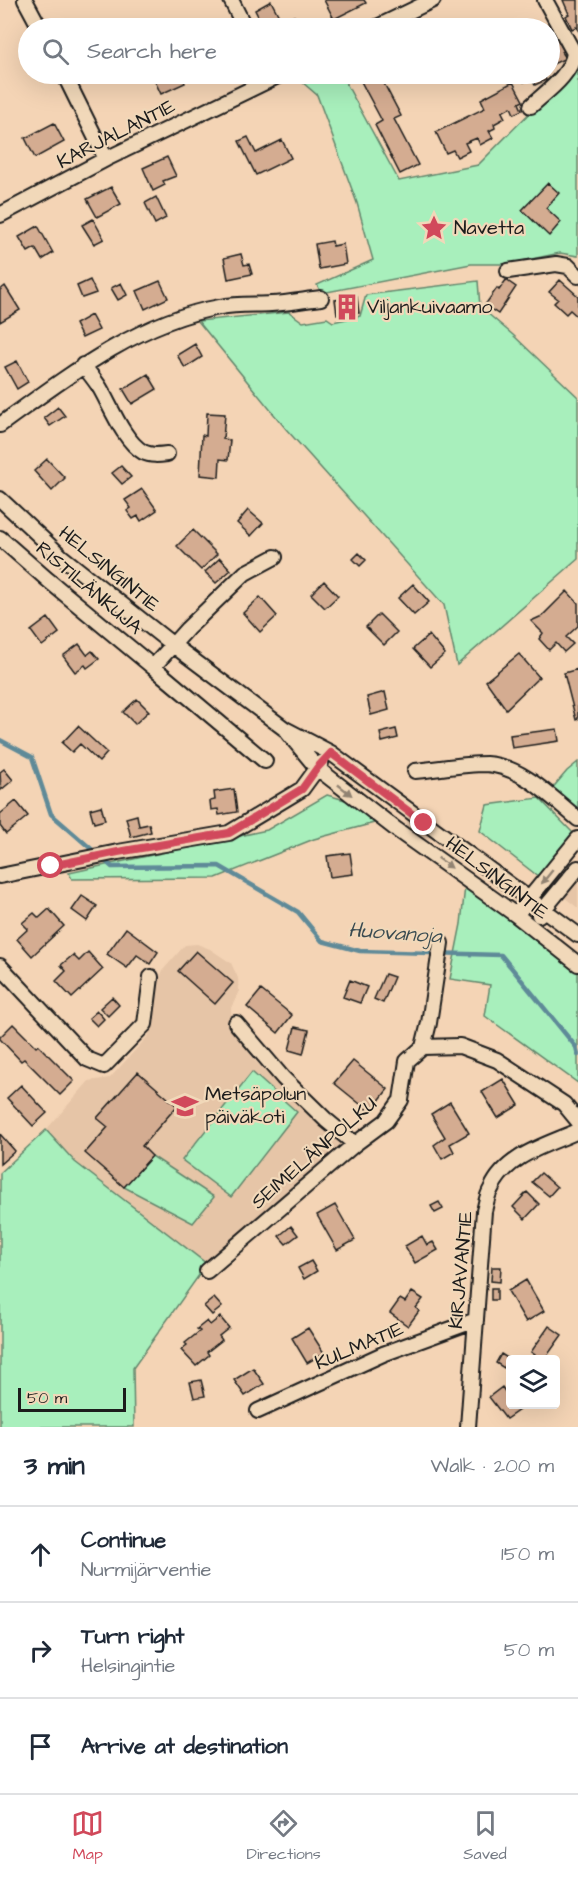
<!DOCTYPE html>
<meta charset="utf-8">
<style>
:root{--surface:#fff;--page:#f6f6f7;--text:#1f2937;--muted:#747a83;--line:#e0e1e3;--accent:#d1495b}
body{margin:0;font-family:"Architects Daughter",sans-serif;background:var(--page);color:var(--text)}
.controls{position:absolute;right:18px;bottom:18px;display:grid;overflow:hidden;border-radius:6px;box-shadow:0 6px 24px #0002}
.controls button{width:54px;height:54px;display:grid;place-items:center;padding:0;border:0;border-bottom:2px solid var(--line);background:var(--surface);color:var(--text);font:30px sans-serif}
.scale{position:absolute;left:18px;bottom:15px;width:108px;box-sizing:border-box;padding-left:6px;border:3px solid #1c1c1c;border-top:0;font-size:16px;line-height:21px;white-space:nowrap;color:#1c1c1c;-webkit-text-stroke:4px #f1d8b9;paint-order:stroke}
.stop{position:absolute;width:18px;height:18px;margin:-14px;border:4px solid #d1495b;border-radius:50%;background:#fff}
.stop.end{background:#d1495b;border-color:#fff;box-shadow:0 2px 6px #0008}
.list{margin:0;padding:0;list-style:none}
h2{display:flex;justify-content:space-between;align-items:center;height:78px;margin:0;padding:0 24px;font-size:26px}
h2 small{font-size:20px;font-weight:400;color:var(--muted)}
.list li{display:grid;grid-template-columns:39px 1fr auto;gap:18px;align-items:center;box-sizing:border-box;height:96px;padding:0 24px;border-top:2px solid var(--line)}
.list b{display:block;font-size:22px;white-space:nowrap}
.list p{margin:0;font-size:20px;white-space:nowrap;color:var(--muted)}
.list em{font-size:20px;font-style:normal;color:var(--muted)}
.icon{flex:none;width:33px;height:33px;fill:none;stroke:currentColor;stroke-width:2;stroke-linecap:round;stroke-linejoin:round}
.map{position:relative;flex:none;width:578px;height:1427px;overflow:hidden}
.search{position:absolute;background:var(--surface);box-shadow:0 6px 24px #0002;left:18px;right:18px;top:18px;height:66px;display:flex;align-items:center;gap:15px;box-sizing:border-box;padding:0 21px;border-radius:33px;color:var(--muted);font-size:22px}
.sheet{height:366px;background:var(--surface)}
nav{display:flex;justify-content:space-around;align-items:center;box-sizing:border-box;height:84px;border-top:2px solid var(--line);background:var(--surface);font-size:16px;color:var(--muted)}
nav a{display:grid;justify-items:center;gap:3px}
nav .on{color:var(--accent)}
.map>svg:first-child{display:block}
.built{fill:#e6c5a7}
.green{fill:#a8efbc;stroke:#62866c;stroke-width:1.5}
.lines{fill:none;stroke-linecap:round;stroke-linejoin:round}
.stream{stroke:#5e8a98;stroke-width:4.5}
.building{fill:#d4ac91;stroke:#1c1c1c;stroke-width:1.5}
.minor-casing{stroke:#1c1c1c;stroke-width:18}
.minor{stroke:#f1d8b9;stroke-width:14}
.oneway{fill:#918372}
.route{stroke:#d1495b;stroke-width:8}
.labels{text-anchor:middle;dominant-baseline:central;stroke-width:4.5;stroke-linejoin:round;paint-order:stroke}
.street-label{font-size:20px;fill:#1c1c1c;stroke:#f1d8b9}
.poi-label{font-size:20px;fill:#1c1c1c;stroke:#f1d8b9;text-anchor:start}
.water-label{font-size:21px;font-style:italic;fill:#384a50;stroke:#f1d8b9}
</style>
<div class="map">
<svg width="578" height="1427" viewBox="0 0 578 1427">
<rect width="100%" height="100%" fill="#f4d4b5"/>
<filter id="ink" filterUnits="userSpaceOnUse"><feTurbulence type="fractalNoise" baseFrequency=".0167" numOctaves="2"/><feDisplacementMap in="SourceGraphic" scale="12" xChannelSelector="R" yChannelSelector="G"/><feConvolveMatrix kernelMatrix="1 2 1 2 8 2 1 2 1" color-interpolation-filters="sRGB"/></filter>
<g filter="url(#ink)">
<path class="built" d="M578 880V908L564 897Z
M197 944 210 949 231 963 238 978 239 992 231 1008 232 1028 255 1061 346 1146 207 1264 75 1162 46 1130 89 1081 110 1078 149 1035 156 1011 157 985 163 970 185 945Z"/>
<path class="green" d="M578 64V256L560 253 508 264H471L322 293 317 285 373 260 357 203 317 95 302 82 318 74H341L399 181 478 165Z
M478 281 480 307 513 335 578 397V559L457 665 444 605 286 429 198 321 289 312 303 322 327 318 333 322 360 316 366 295Z
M578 762V812L550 791 567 771Z
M327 795 356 803 374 823 314 839 216 878 72 879 69 873 267 830Z
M539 798 573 833 539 877 480 831 487 805Z
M465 886 578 973V1083L485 1016 490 985 450 979 461 924Z
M252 1072 297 1112 231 1197 182 1160Z
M46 1130 75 1162 207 1264 133 1368 134 1427H0V1173Z
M152 1156 214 1197 193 1223 124 1187Z"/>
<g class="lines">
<path class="stream" d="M0 740 32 757 51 814 96 853
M103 859 112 867 219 866 298 912 322 941 360 951 501 955 576 1047 578 1055"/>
</g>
<path class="building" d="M324 0H364L366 3 334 19Z
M563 0H578V30L576 27 572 29 566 16 569 14Z
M271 1 282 22 294 16 301 28H264L255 10Z
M98 23 101 28H88Z
M557 27 568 49 562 52 566 58 553 64 550 58V31Z
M156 74H180L185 83 161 94 152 75Z
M203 74H220L206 80Z
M357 74H379L401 116 394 119 418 165 400 174 375 125 382 121Z
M520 74H543L546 80 535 85 531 78 524 82Z
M513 82 523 101 519 103 522 110 514 114 511 107 502 112 505 118 494 124 495 128 489 131 493 138 480 145 477 138 465 143 469 151 457 157 453 150 446 153 436 132 485 108 481 99Z
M54 123 64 142 35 158 25 138Z
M248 137 256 153 282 140 291 158 256 175 239 141Z
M167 157 176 176 163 181 165 185 153 191 143 168Z
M548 183 559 193 546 208 561 222 549 236 522 210Z
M111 187 121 204 97 217 87 199Z
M156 197 166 218 155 224 145 203Z
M93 219 104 239 94 244 82 225Z
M38 226 53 253 42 260 35 248 28 252 19 237Z
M332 241 333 246 343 244 346 264 319 269 315 244Z
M241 254 244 265 249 264 252 274 228 279 224 258Z
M90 280 96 293 82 298 77 286Z
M506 280 516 287 498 314 485 305 497 288 499 290Z
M560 280 578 296V317L570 310 566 314 554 303 558 299 549 292Z
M160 281 168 298 145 309 137 291Z
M121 283 127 295 118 300 111 288Z
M5 286 20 310 0 322V290Z
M357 297 359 313 337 314 335 300Z
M91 315 99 330 82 338 75 324Z
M195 344 202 357 185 368 177 355Z
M17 361 28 382 17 389 5 367Z
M148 374 157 389 132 404 123 389Z
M58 407 65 416 50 426 44 418Z
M207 413 225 414 223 439 230 440 228 460 220 459 219 477 200 475 202 435 206 436Z
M47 459 65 478 52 491 34 471Z
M121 466 131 477 122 484 112 473Z
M142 489 157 510 141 521 138 516 133 519 127 511 131 508 125 500Z
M248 510 263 523 251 536 237 523Z
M193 530 217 554 201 570 177 546Z
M359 553 366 560 360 566 353 559Z
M220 558 231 570 216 583 205 572Z
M324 581 338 596 325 608 311 594Z
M413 584 429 602 414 615 398 598Z
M567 591 578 603V626L566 637 573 644 564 652 556 643 549 650 539 639 543 633 531 621 542 616Z
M260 597 277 616 260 632 243 613Z
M379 614 397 632 384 645 366 627Z
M48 618 59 633 42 646 31 631Z
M429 635 445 654 430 667 413 649Z
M79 644 87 655 92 651 99 659 87 668 85 665 75 672 63 656Z
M519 654 539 677 506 709 486 681Z
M578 669V719L576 720 564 673Z
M385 692 389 710 371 715 367 697Z
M137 699 149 711 135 724 123 712Z
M78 726 107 753 99 762 80 744 72 752 62 743Z
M396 729 398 738 382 742 380 733Z
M557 729 559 741 512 748 510 735Z
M4 769 13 780 1 790 0 772Z
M234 789 237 812 219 815 218 809 211 810 210 801 215 800 214 792Z
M16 801 28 816 6 834 0 826V814Z
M101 806 105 820 94 823 90 809Z
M137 815 139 826 149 824 151 832 131 837 126 818Z
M350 853 353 874 330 877 327 856Z
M82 896 97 906 87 921 72 910Z
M49 909 64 926 32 956 17 939 28 929 22 923 34 913 39 918Z
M126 928 158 952 150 964 137 955 127 968 107 954Z
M196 951 233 983 215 1004 178 971Z
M88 952 103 969 72 998 56 981 66 971 61 965 73 955 79 961Z
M385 974 394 977 383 1003 374 999Z
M350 980 367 987 360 1003 343 997Z
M261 990 292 1015 278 1033 247 1007Z
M112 997 119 1005 108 1016 100 1008Z
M97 1011 104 1019 97 1026 89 1018Z
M13 1024 36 1047 38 1045 74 1081 60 1095 24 1059 21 1061 0 1039V1037Z
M295 1027 309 1030 303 1054 289 1050Z
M353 1061 388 1089 370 1112 334 1083Z
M138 1072 177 1106 142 1146 152 1156 124 1187 85 1153 108 1127 97 1118Z
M503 1079 519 1105 498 1118 482 1092Z
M21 1085 47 1113 33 1126 7 1098Z
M450 1102 469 1133 450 1144 454 1152 442 1159 434 1145 445 1137 431 1114Z
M0 1134 15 1151 0 1164Z
M541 1173 557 1187 549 1196 532 1182Z
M527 1192 539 1204 525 1219 513 1207Z
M439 1202 443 1209 435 1213 431 1206Z
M335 1205 355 1240 337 1250 317 1215Z
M291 1226 298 1235 286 1244 279 1236Z
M422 1236 427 1245 433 1242 438 1250 415 1263 405 1246Z
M311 1261 317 1271 304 1279 298 1268Z
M492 1267H501L500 1282 491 1281Z
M526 1280 544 1311 526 1322 508 1291Z
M491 1288H497V1300H491Z
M412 1292 423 1299 416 1308 419 1311 408 1326 390 1313 400 1299 405 1302Z
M214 1298 222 1307 212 1315 204 1306Z
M220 1317 229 1328 219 1336 222 1340 207 1352 209 1355 196 1366 181 1350 187 1345 185 1343 200 1331 197 1329 207 1321 210 1325Z
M549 1326 562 1335 544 1360H542L531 1352Z
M308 1328 324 1353 307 1363 292 1338Z
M501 1354 509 1359 504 1368 496 1363Z
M253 1368 264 1384 245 1396 234 1380Z
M201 1380 205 1396 194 1398 190 1382Z
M502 1387 510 1399V1404H515L519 1410 506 1419 489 1397Z"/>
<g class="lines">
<g class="minor-casing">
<path id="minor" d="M25 0 40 28
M231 0 245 28
M375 28 433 0
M64 74 106 159
M531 106C547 91 571 75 574 53L545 0
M0 215 106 159 282 74
M508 271 556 264 568 266 578 276
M83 365C89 373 95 380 100 388 111 407 124 441 143 452 151 456 159 455 167 454
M0 425C66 377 138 321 220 307 237 304 254 305 271 304 288 303 304 300 321 298
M0 499 62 557 173 645 285 729 331 753 578 935
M0 538 48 580 153 667 187 629 245 573 275 557
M153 667 265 761
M288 733 317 768 397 830 516 915 578 964
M415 771C438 769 463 764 486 764 522 766 552 798 578 819
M0 876 118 852 229 833 302 789 321 763
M516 915 578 839
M539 915 578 868
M0 966 87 1059 104 1066 145 1024 151 977
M236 1023 283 1078 326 1120 355 1144
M423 1047 460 1046 497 1060 564 1104 578 1121
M207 1271 355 1144 386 1121 401 1100 407 1061 423 1047 429 1023 441 943
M258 1411 383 1354 476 1320
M468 1427 484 1211C486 1204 487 1195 491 1189 506 1155 547 1145 578 1131"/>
</g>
<use href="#minor" class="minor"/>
</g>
<defs><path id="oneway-solid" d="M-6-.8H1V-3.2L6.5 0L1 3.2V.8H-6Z" transform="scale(1.5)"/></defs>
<g class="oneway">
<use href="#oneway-solid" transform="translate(345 790) rotate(38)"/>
<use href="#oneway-solid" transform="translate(445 863) rotate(36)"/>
<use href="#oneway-solid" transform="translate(547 877) rotate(129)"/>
</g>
</g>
<g class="lines" filter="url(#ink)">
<path class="route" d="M51 866 118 852 229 833 302 789 317 768 331 753 424 823"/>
</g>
<defs>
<g id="sight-bare" transform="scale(2.07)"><path d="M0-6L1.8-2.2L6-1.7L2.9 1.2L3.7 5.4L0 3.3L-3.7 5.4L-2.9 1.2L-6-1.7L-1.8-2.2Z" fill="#d1495b" stroke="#f1d8b9" stroke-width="2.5" paint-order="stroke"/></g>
<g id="building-bare" transform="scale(2.07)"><path d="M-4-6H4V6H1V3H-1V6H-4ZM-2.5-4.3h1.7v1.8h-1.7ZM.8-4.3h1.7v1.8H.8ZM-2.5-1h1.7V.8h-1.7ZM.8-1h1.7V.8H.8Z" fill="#d1495b" stroke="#f1d8b9" stroke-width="2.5" paint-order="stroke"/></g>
<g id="school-bare" transform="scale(2.07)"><path d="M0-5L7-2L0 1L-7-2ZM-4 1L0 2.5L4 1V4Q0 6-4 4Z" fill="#d1495b" stroke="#f1d8b9" stroke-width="2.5" paint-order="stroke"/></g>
</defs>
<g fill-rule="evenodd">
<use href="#sight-bare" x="434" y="228"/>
<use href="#building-bare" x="347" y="307"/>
<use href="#school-bare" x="185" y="1106"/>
</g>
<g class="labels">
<g class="street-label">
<text transform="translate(116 134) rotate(-27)">KARJALANTIE</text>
<text transform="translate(109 569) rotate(39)">HELSINGINTIE</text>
<text transform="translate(89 588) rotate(40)">RISTILÄNKUJA</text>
<text transform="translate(497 878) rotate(37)">HELSINGINTIE</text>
<text transform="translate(314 1153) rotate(-41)">SEIMELÄNPOLKU</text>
<text transform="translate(461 1270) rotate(-85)">KIRJAVANTIE</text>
<text transform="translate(359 1346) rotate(-23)">KULMATIE</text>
</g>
<g class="poi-label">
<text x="454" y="228">Navetta</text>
<text x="367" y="307">Viljankuivaamo</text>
<text x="205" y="1094">Metsäpolun<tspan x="205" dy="23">päiväkoti</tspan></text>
</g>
<g class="water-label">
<text transform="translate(395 933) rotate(4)">Huovanoja</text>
</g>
</g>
</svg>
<div class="controls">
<button><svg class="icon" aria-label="layers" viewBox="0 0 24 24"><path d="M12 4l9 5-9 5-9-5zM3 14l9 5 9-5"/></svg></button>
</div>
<div class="scale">50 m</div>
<div class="stop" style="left:51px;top:866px"></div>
<div class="stop end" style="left:424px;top:823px"></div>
<div class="search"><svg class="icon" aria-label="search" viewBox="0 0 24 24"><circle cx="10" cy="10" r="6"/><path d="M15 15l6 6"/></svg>Search here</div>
</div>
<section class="sheet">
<h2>3 min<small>Walk · 200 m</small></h2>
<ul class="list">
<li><svg class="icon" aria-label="ahead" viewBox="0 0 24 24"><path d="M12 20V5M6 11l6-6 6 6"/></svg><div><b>Continue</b><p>Nurmijärventie</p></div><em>150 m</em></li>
<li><svg class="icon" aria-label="right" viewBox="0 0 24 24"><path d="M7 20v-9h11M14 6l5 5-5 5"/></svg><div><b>Turn right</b><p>Helsingintie</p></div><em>50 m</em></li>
<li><svg class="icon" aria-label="arrive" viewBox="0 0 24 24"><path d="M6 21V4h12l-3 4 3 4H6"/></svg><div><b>Arrive at destination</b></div></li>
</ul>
</section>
<nav>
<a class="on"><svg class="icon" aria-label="map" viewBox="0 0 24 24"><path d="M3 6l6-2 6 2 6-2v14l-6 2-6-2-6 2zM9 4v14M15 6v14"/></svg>Map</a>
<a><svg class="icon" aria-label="directions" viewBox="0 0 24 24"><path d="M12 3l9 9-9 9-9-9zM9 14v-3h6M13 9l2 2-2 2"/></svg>Directions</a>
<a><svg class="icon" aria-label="saved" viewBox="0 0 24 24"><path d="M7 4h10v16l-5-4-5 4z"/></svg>Saved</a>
</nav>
